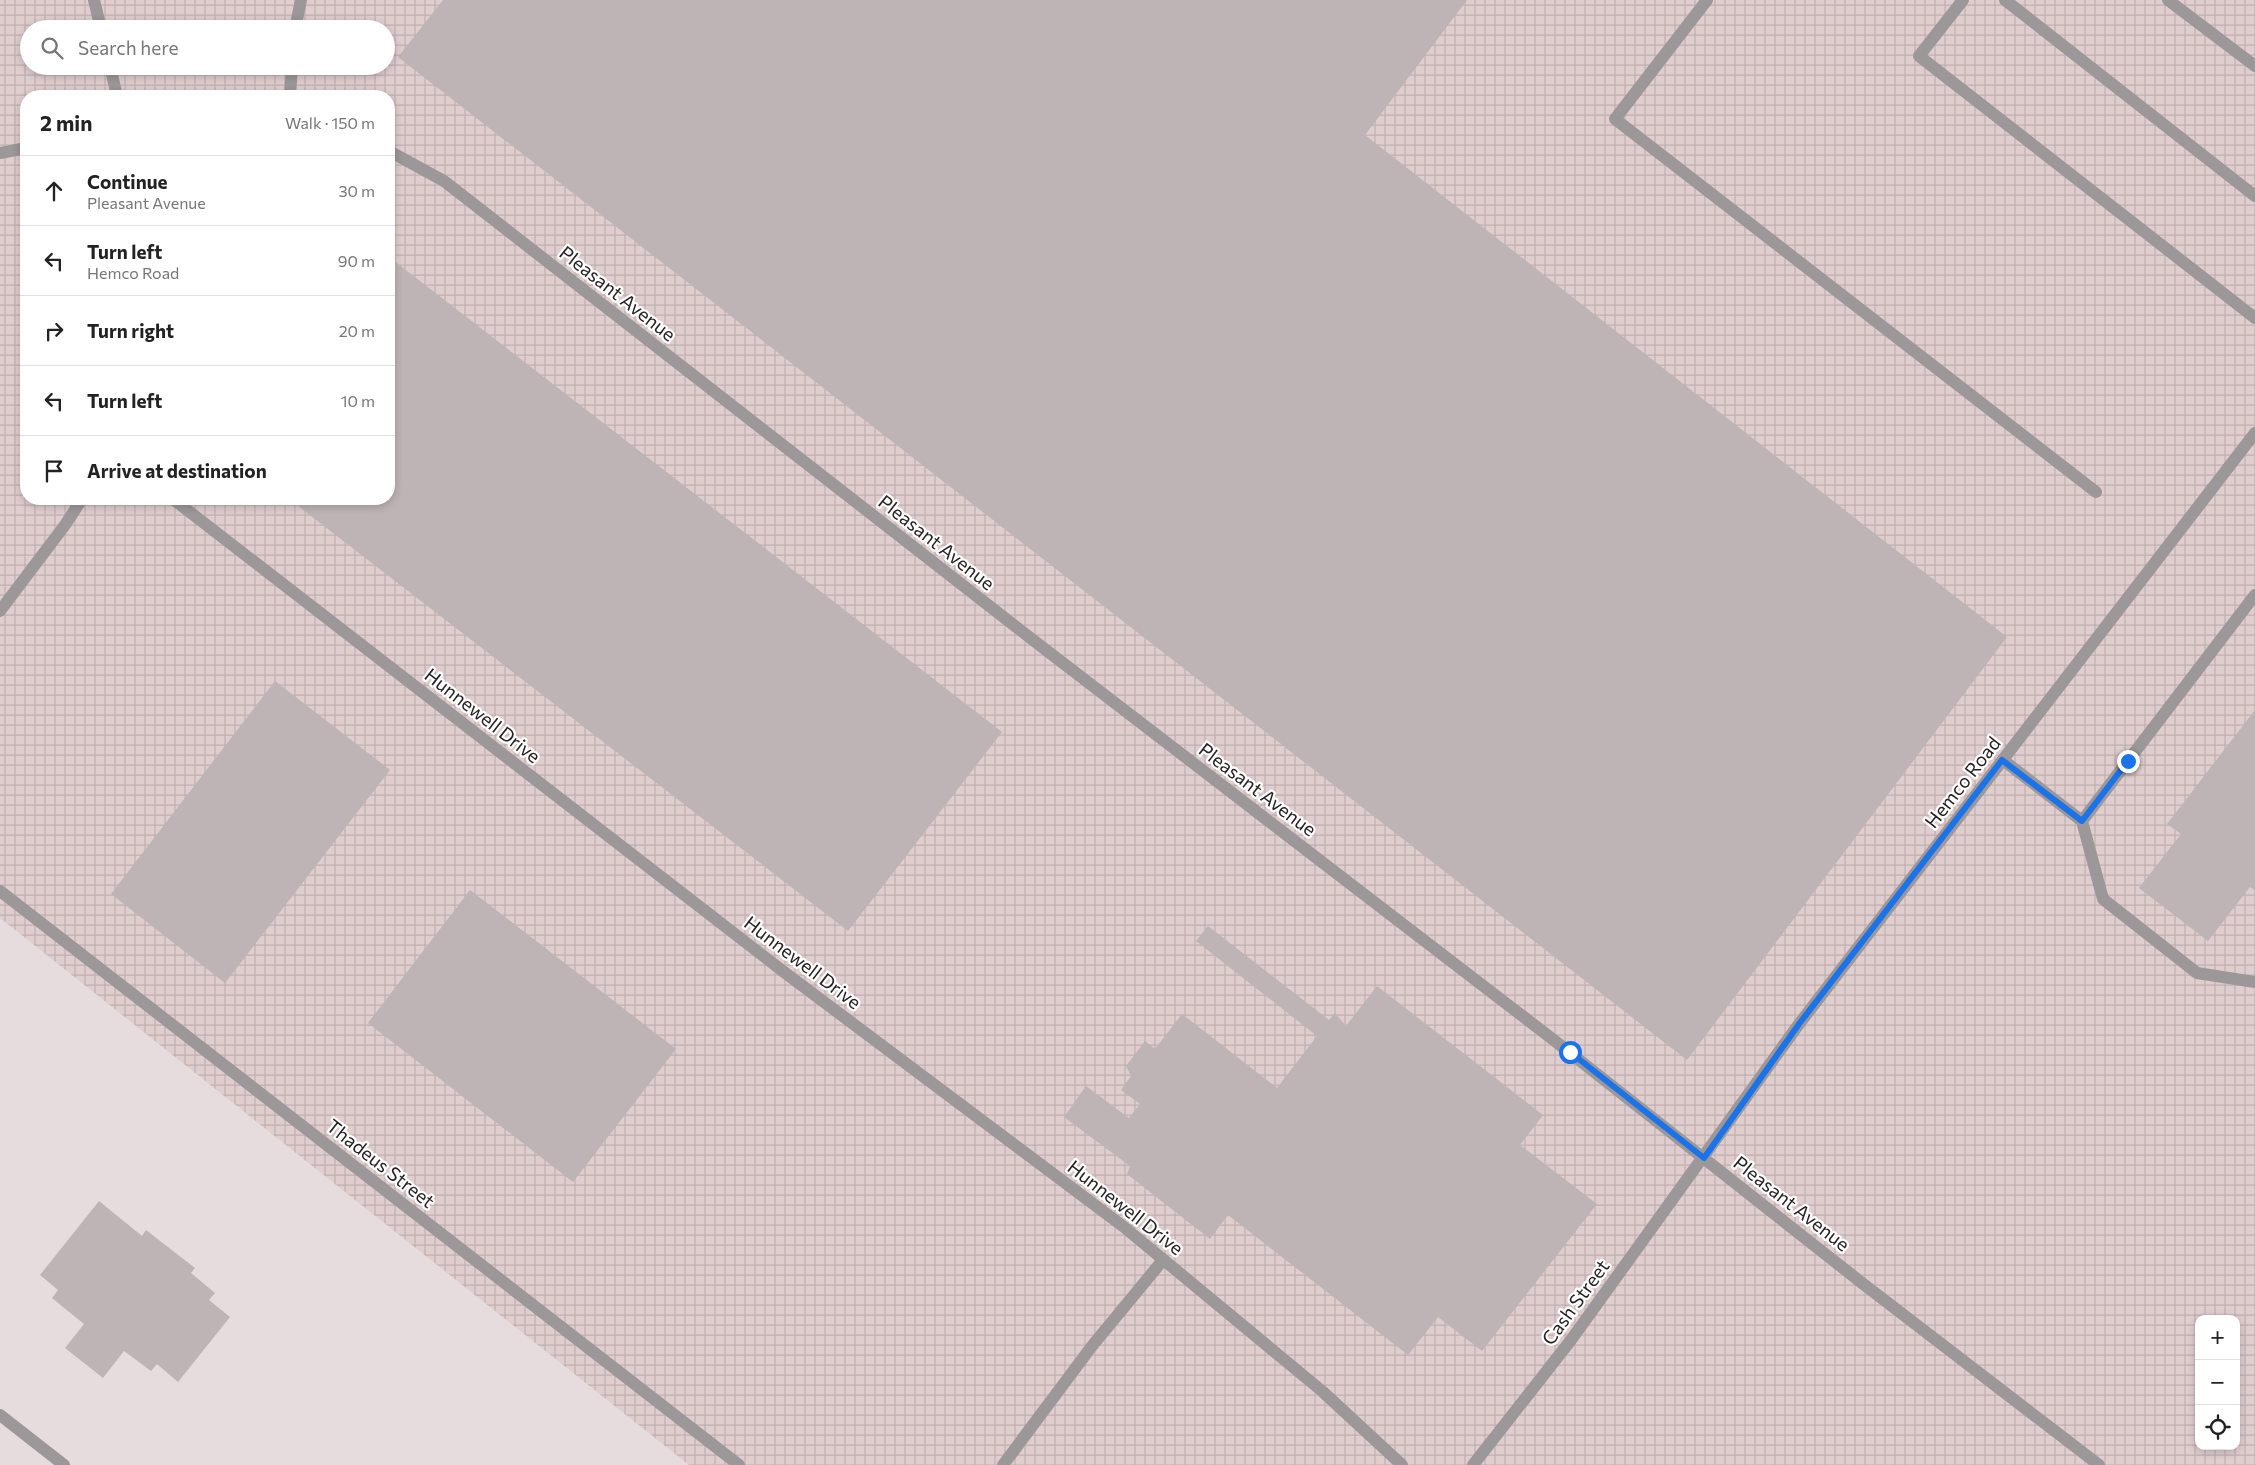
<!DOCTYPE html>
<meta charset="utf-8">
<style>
:root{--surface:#fff;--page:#f2f2f2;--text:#222;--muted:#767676;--line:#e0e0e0}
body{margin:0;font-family:Commissioner,sans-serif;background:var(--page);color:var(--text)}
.controls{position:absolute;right:15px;bottom:15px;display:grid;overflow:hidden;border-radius:10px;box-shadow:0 2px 8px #0003}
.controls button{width:45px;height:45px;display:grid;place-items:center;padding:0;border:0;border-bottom:1px solid var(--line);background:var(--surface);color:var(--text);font:25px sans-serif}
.stop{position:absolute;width:15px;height:15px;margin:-11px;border:4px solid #1a73e8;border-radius:50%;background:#fff}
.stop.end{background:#1a73e8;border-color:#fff;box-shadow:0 1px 5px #0008}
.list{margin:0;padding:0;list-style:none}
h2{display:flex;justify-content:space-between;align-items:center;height:65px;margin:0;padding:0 20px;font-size:21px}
h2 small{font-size:16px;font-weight:400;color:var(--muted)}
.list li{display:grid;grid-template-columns:32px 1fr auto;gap:15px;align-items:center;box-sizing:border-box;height:70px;padding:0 20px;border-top:1px solid var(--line)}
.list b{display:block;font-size:19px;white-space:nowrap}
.list p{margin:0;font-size:16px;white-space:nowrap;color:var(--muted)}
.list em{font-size:16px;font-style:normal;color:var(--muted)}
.icon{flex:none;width:28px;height:28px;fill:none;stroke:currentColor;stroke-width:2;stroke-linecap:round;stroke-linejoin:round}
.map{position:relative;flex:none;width:2255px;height:1465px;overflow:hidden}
.search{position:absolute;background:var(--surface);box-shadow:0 2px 8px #0003;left:20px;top:20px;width:375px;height:55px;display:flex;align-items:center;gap:12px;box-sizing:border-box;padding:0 18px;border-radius:28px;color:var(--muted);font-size:19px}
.panel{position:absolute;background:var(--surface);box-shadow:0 2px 8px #0003;left:20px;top:90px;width:375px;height:415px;border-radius:20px}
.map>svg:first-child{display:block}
.industrial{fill:url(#industrial-grid);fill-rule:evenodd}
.building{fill:#beb4b5}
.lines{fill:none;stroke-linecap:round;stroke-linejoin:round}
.service{stroke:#9c9798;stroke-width:12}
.minor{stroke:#9c9798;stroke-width:12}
.route{stroke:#1a73e8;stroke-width:6}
.labels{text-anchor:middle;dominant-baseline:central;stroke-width:4.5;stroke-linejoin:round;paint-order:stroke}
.street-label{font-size:19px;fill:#262223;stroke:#fff}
</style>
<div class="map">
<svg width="2255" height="1465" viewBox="0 0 2255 1465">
<defs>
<pattern id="industrial-grid" width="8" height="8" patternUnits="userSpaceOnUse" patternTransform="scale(1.25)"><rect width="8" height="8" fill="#e0cdce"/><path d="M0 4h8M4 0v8" fill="none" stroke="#c0b0b1"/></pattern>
</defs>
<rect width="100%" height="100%" fill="#e7dcdd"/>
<path class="industrial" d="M0 0H2255V1465H689L0 918ZM29 29H386V66H29ZM26 96H389V499H26ZM2199 1319H2236V1446H2199Z"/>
<path class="building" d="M443 0H1467L1365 135 2007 637 1687 1060 398 57Z
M389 257 1002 732 848 931 289 499H389Z
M275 681 390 770 225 983 111 894Z
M2255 710V890L2250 887 2208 941 2139 888 2181 834 2167 824Z
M470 890 676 1049 573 1182 368 1023Z
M1208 926 1329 1020 1335 1013 1346 1026 1377 986 1543 1115 1520 1145 1597 1204 1482 1351 1438 1317 1408 1355 1228 1215 1210 1239 1127 1174 1130 1166 1064 1117 1086 1086 1129 1118 1140 1104 1121 1090 1131 1076 1126 1066 1145 1041 1155 1049 1182 1014 1277 1088 1317 1036 1196 941Z
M99 1201 142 1236 146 1230 195 1268 191 1273 215 1293 209 1300 230 1317 178 1382 157 1364 151 1371 124 1351 103 1378 65 1348 84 1324 52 1298 58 1290 40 1275Z"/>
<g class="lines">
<path class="service" d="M1707 0 1615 119 2096 492
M1963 0 1919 56 2255 318
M2005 0 2255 196
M2168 0 2255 66
M295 29 301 0
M290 96 292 66
M2003 760 2082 821 2103 899 2197 973 2255 982
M2082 821 2255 595"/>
<path class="minor" d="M94 0 101 29
M110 66 117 96
M389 151 444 181 1033 640 1555 1041 1862 1283 2099 1465
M0 153 26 148
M173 499 784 972 1124 1227 1322 1391 1402 1465
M0 611 65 525 82 499
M0 891 739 1465
M0 1415 64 1465
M1003 1465 1092 1346 1163 1260
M1473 1465 1571 1340 1799 1024 2255 433"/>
</g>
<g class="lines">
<path class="route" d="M1570 1052 1704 1158 1799 1024 2002 760 2082 821 2128 761"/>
</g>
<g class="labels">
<g class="street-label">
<text transform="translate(618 293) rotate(38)">Pleasant Avenue</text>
<text transform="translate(937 542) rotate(38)">Pleasant Avenue</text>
<text transform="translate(483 715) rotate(38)">Hunnewell Drive</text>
<text transform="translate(1962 782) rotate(-52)">Hemco Road</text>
<text transform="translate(1258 789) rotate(37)">Pleasant Avenue</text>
<text transform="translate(803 962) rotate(37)">Hunnewell Drive</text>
<text transform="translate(381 1163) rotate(38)">Thadeus Street</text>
<text transform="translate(1792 1203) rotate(38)">Pleasant Avenue</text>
<text transform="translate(1126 1207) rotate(38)">Hunnewell Drive</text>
<text transform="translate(1575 1302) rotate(-54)">Cash Street</text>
</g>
</g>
</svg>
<div class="controls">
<button>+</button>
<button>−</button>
<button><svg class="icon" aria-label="locate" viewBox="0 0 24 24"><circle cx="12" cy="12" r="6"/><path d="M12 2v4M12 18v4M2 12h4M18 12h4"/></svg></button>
</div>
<div class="stop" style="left:1570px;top:1052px"></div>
<div class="stop end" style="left:2128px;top:761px"></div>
<div class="search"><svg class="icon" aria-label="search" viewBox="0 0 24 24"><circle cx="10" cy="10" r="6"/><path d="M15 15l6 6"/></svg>Search here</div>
<section class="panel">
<h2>2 min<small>Walk · 150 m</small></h2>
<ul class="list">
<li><svg class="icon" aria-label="ahead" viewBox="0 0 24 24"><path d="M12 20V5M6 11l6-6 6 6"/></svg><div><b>Continue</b><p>Pleasant Avenue</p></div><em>30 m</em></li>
<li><svg class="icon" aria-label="left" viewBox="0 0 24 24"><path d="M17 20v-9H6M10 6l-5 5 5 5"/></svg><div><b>Turn left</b><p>Hemco Road</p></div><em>90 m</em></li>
<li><svg class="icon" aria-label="right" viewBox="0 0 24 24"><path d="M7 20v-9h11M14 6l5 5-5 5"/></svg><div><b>Turn right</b></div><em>20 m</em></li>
<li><svg class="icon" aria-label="left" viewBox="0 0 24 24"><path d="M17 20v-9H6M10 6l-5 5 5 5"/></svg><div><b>Turn left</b></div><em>10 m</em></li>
<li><svg class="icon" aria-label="arrive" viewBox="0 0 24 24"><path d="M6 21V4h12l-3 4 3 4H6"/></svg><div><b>Arrive at destination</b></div></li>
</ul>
</section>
</div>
